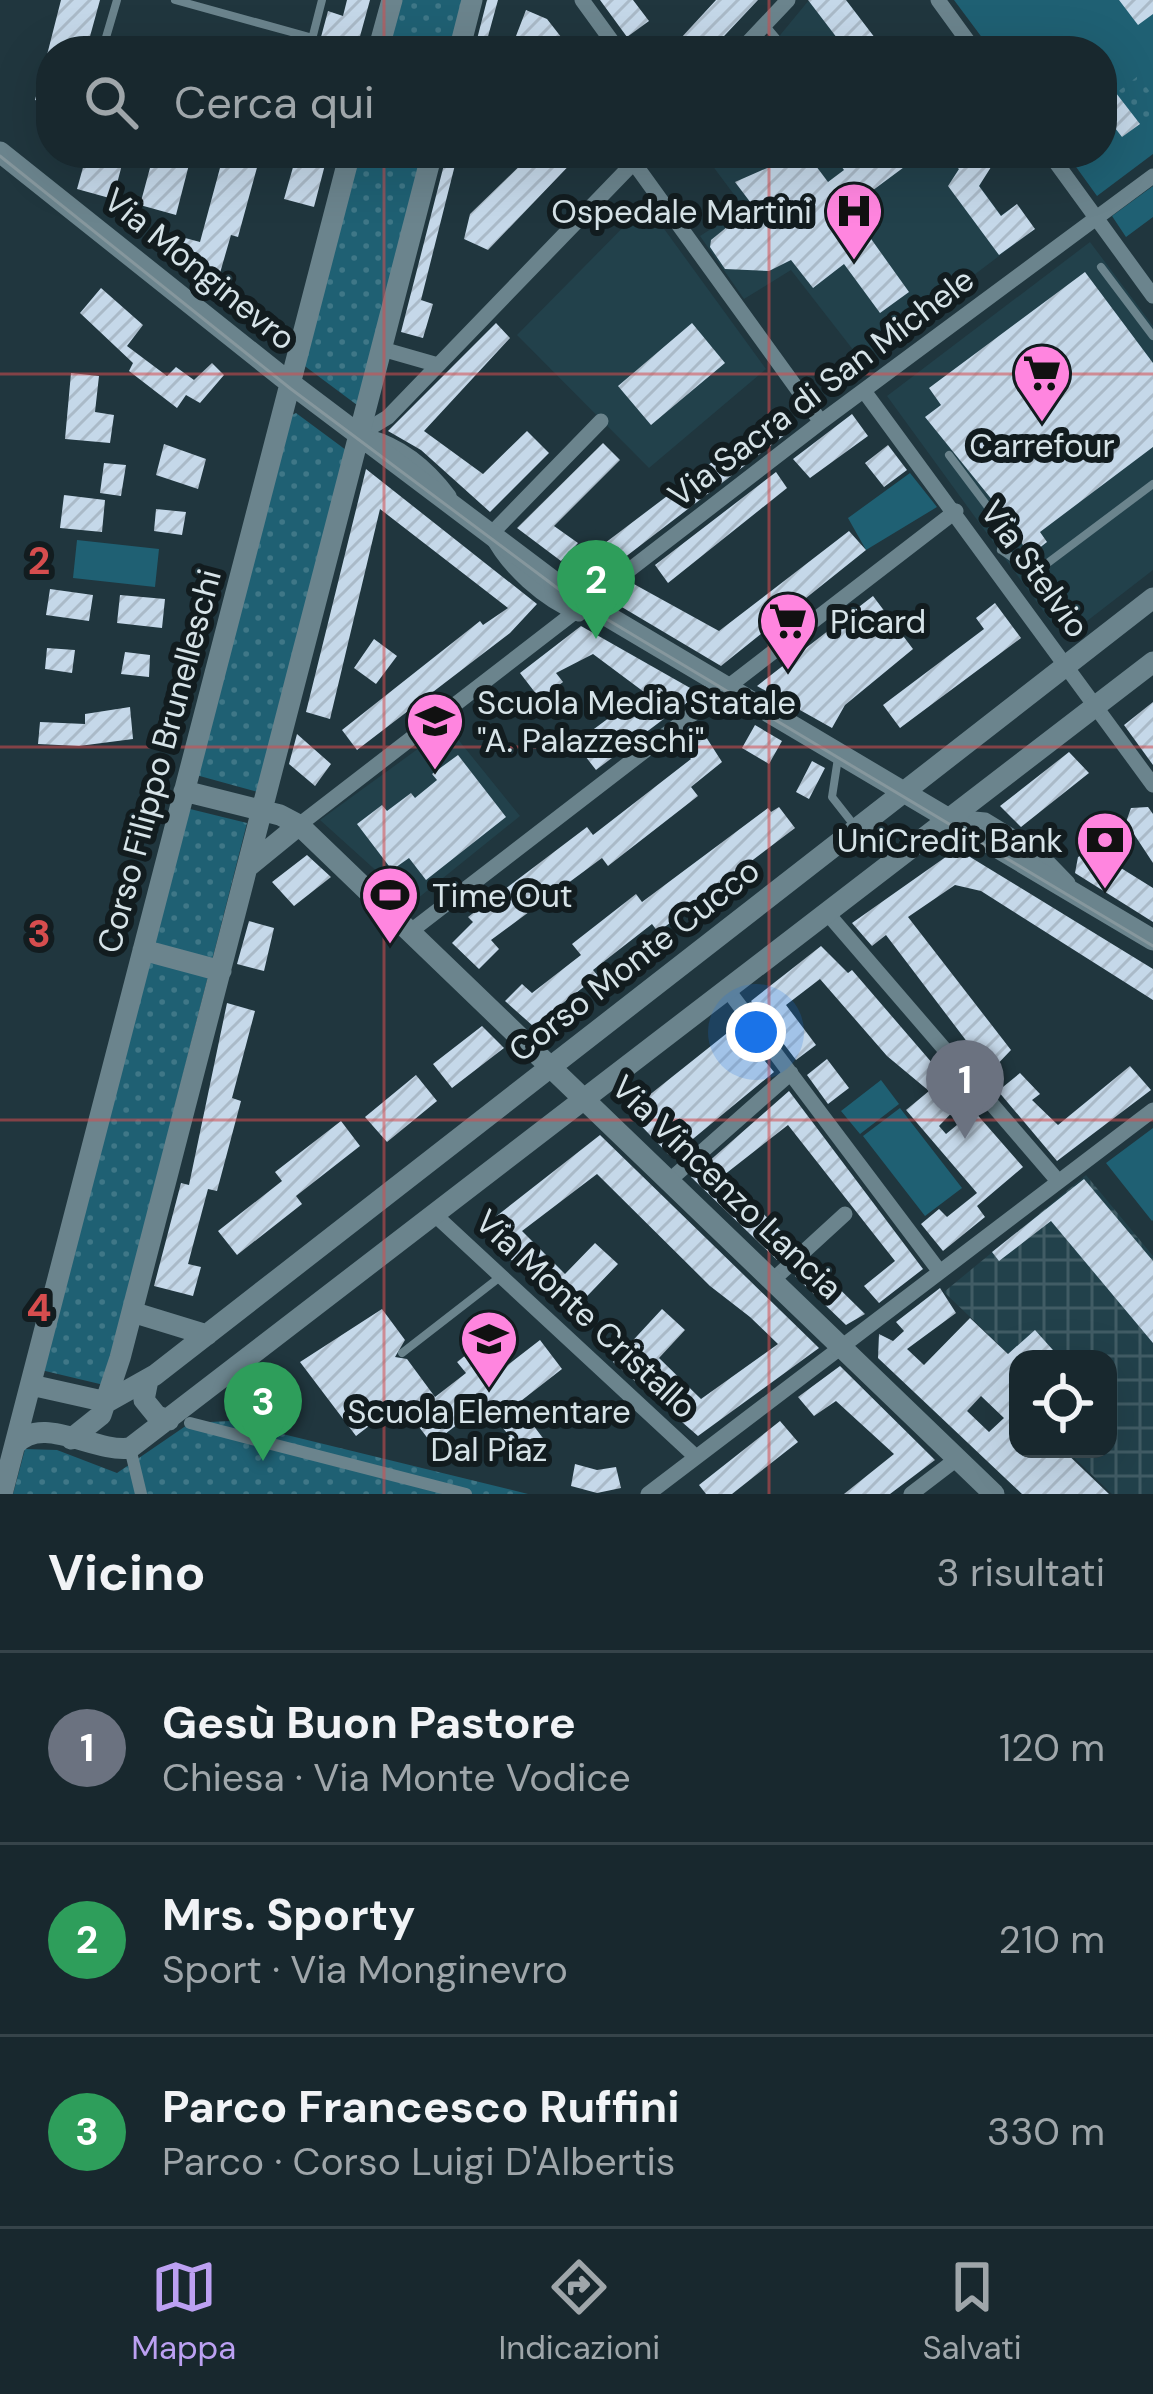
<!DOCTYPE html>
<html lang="it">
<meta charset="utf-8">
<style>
:root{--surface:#18282e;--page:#213036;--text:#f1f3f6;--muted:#9fa6aa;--line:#36444a;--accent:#bca0f2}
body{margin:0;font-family:"DM Sans",sans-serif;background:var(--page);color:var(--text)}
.controls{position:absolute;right:36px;bottom:36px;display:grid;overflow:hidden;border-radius:24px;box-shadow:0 12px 48px #0002}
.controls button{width:108px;height:108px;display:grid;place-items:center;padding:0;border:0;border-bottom:3px solid var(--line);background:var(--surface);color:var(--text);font:60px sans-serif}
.you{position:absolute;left:756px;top:1032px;width:42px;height:42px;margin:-30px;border:9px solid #fff;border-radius:50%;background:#1a73e8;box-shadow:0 0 0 18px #1a73e833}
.badge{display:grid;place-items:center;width:78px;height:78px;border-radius:50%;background:var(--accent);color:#fff;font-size:39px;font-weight:700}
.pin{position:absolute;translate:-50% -99px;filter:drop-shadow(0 3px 6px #0008)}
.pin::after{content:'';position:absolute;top:63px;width:42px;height:36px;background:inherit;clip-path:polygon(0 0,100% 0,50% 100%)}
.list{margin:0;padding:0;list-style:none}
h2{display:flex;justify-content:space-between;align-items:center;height:156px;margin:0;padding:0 48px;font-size:51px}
h2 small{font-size:39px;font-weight:400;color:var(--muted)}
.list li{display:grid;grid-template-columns:78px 1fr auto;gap:36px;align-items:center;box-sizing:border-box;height:192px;padding:0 48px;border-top:3px solid var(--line)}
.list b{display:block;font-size:45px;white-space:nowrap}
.list p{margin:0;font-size:39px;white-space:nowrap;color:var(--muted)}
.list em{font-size:39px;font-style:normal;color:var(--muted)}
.icon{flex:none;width:66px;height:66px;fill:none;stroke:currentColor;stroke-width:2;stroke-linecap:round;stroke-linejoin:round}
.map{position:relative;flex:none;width:1153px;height:1494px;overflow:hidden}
.search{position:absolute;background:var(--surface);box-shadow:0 12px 48px #0002;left:36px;right:36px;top:36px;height:132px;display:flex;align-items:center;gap:30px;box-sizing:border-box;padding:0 42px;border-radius:48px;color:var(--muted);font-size:45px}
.sheet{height:732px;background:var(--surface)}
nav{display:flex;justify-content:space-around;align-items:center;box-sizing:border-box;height:168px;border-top:3px solid var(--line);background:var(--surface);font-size:33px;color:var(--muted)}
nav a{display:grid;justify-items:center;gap:6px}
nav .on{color:var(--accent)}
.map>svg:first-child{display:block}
.built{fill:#22414b}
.industrial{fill:url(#industrial-grid)}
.green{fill:#1f6073}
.park{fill:url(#park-dots)}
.building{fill:url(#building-hatch);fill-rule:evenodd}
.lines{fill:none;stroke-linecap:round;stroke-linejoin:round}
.service{stroke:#6b848d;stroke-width:8}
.pedestrian{stroke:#6b848d;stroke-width:12}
.minor{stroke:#6b848d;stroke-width:15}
.tertiary{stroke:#6b848d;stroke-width:21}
.tram{stroke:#86979d;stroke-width:3}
.grid{fill:none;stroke:#d64d4e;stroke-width:3;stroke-opacity:0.55}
.labels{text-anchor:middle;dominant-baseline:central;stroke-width:12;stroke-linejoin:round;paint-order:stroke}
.poi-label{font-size:33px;fill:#d6e3e8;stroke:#121c1f;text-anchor:start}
.street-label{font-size:33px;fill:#d6e3e8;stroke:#121c1f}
.grid-label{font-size:39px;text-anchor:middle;font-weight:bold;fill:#d64d4e;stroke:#121c1f;stroke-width:12;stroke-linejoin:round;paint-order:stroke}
</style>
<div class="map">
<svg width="1153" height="1494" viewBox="0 0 1153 1494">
<defs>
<pattern id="industrial-grid" width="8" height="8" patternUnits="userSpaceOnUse" patternTransform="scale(3)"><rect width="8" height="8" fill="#22414b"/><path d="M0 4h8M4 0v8" fill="none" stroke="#415c65"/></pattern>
<pattern id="park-dots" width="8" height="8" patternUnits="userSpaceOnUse" patternTransform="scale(3)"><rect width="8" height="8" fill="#1f6073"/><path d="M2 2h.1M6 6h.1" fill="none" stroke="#3f7787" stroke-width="1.8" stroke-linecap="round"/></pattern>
<pattern id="building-hatch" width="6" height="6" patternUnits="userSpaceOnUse" patternTransform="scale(3)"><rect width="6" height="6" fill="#c5d8e9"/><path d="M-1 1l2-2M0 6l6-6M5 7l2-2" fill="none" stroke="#aabac8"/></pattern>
</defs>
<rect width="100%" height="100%" fill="#20363e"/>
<path class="built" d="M809 0H846L885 51H767Z
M703 153H996L980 186 1001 215 1017 204 1035 229 861 360 791 270 744 299 700 236 744 208Z
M646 204 766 369 649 468 517 335Z
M1090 242 1153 326V570L1078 628 1055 627 887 396Z
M448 727 520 816 412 903 320 820Z"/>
<path class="industrial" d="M1086 1175 1153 1256V1494H1112L1065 1449H1108V1359L1018 1363 944 1292Z"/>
<path class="green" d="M954 0H1153V154L1097 196 1066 153H1102V51H992Z
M1153 186V217L1126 237 1112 216Z
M910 473 937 507 866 550 848 518Z
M77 540 159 549 155 587 73 578Z
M881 1080 899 1104 860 1134 841 1111Z
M900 1108 962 1188 925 1216 863 1136Z
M1153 1128V1220L1152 1221 1106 1163Z"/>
<path class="park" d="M399 0H463L450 51H385Z
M1138 76 1153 96V114L1140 124 1116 93Z
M358 153H423L357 405 302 364Z
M296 413 346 450 258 792 196 775 290 416Z
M186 808 247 823 104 1385 41 1370Z
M230 1421 528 1494H13L25 1449 57 1450 117 1473 190 1423Z"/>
<path class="building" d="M61 0H100L86 51H48Z
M347 0H370L356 51H334L335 47 320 42 321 37 328 11 343 16Z
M487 0H498L484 51H474Z
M600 0H633L649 21 627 37Z
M716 0H758L710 51H669Z
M808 0H846L885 51H847Z
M1119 0H1153V14L1138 25Z
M526 10 547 19 572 51H532L516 36Z
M48 51 51 52V104L35 100Z
M1116 93 1140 124 1122 137 1102 111V103Z
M87 153H125L113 199 77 189Z
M154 153H192L176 215 140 205Z
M224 153H261L238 237 231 235 220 273 168 258 174 235 200 242Z
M297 153H328L314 207 284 199Z
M447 153H458L421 300 433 304 423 338 401 332Z
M533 153H581L488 250 464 239 470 214Z
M765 153H794L802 164 810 158 828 182 844 170 832 153H923L849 208 909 292 880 313 844 264 813 288 791 260 769 271 725 269 710 247 711 240 738 218 760 215 735 182 774 165Z
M940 153H1000L979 186 1001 216 1017 204 1035 229 999 255 948 186 959 169Z
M1085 272 1153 363V447L1040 532 1047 542 1029 556 1010 522 925 417 941 405 929 388Z
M101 288 143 325 127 346 167 376 176 367 194 380 212 363 224 375 200 403 186 395 177 408 129 371 133 363 80 313Z
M496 323 510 338 424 431 483 474 527 431 549 453 490 512 421 450 388 431Z
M692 323 725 363 651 425 618 386Z
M71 373 99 376 95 412 114 415 110 443 65 439Z
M782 409 795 427 590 584 576 565Z
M852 414 868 436 810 478 793 459Z
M603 443 620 460 554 526 578 543 561 561 517 528Z
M164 444 206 459 198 489 156 475Z
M888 445 907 470 884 487 865 463Z
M104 463 126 465 121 496 100 493Z
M366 469 537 604 510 633 357 750 342 730 480 621 483 625 508 608 380 509 330 719 306 712Z
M776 472 787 488 668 583 655 565Z
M64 495 105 500 102 532 60 528Z
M156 509 186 512 182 535 154 531Z
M849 531 866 550 721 666 610 600 632 583 719 631Z
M50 589 93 595 89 621 46 615Z
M120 595 165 599 162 628 117 623Z
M873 596 913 649 845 705 832 728 757 686Z
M995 603 1021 638 900 728 883 705 984 629 976 618Z
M581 626 699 693 679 709 644 690 665 718 596 770 575 743 644 692 593 654 556 673 563 682 540 699 520 673Z
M374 639 397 656 376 684 354 668Z
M47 648 75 650 72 673 45 669Z
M125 652 150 655 149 677 121 674Z
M1153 702V765L1124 725Z
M130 707 133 739 79 746 38 744 40 722 85 724V714Z
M755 725 782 741 769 764 742 748Z
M699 726 722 762 691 787 698 796 608 866 602 858 491 940 499 949 479 969 452 943 473 922 468 917 587 827 593 835 691 759 678 742Z
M297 734 331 764 315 786 289 764Z
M1069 752 1089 773 1021 827 1000 806Z
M458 755 506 817 426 880 409 858 392 870 357 824 382 805 387 811 411 793 415 798 437 780 432 774Z
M812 761 825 768 809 799 796 792Z
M779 807 795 828 658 932 652 924 593 970 598 976 533 1026 505 1001 522 984 532 993 581 955 572 944 636 894 642 902 768 808 771 812Z
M1148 807 1153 814V863L1126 822 1131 808Z
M957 849 1153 969V1000L981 891 955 885 908 917 1011 1050 990 1072 886 935 872 946 852 923Z
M1092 850 1153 888V922L1075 873 1078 857Z
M307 855 331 877 294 906 272 882Z
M249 921 274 928 264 971 237 964Z
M821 946 848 973 852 970 964 1100 939 1126 946 1134 974 1111 1023 1167 977 1206 985 1217 943 1251 921 1224 939 1209 947 1217 977 1193 906 1110 929 1091 887 1056 820 979 786 1005 816 1045 796 1060 751 1001Z
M227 1003 255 1011 232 1098 241 1101 217 1191 208 1189 188 1264 201 1267 193 1296 154 1286 181 1183 189 1185Z
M482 1026 504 1048 452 1088 433 1064Z
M736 1026 774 1072 671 1157 628 1112Z
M827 1059 849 1088 828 1104 807 1075Z
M1130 1066 1151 1090 1057 1161 998 1091 1020 1073 1040 1094 1032 1100 1058 1125Z
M416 1075 437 1101 387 1142 365 1117Z
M789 1091 923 1269 879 1303 864 1286 895 1261 788 1125 724 1175 794 1244 777 1260 691 1177Z
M341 1121 360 1146 296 1196 302 1204 237 1255 218 1231 282 1181 275 1172Z
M600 1135 819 1348 698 1436 613 1362 662 1309 685 1330 659 1358 701 1399 778 1344 750 1317 710 1286 597 1174 522 1231 565 1274 595 1243 618 1264 568 1316 480 1229Z
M1084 1179 1153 1261V1343L1051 1221 999 1261 992 1252Z
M811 1261 865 1314 846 1325 795 1276Z
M940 1288 956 1313 907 1349 924 1365 970 1318 1008 1354 1035 1330 1061 1359H1018V1449H1062L1109 1494H1022L878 1358 879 1334 893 1341 904 1331 896 1322ZM981 1396 1004 1418 989 1432 967 1411Z
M382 1309 405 1340 395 1357 407 1359 435 1397 466 1373 457 1362 471 1351 492 1377 540 1340 562 1369 517 1404 549 1446 529 1461 484 1404 432 1444 400 1402 356 1436 300 1362Z
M840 1366 935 1460 890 1494H844L894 1454 836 1401 814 1416 798 1397Z
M780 1421 798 1442 732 1494H706L699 1485Z
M575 1464 597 1470 616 1467 621 1488 597 1493 571 1486Z"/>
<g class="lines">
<path class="service" d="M175 0 313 38
M766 26 787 51
M102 51 117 0
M309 51 322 0
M1101 267 1153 336
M949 455 1003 527 1001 550
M1001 550 1031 570 1041 568 1153 484
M838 758 832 797 854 825
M402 1353 500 1277"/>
<path class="pedestrian" d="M190 1423 466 1494
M130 1448 141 1494"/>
<path class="minor" d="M582 0 619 51
M938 0 975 51
M740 51 788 0
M1049 153 1153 296
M634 163 821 422
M382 349 438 365
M864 391 1153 785
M360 434 388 417 643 153
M369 437C402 446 428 468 449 496
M579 614C544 600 507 567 491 534L601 421
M952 817 985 820 1038 852 1068 883
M299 825 821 422 1153 176
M828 914 1058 1181
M411 931 956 511
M727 989 940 1272
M671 1179 791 1073
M435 1215 696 1457
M774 1279 845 1214
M648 1494 1153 1110
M911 1494 958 1458"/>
<path class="tertiary" d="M378 51 392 0
M459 51 472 0
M0 152 281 376 570 594 1153 940
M184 791 280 815 299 825 994 1494
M250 865 299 825
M143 950 221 971
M132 1312 207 1335
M148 1380 144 1400 157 1416 169 1420
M31 1385 107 1402 155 1375 1153 598
M71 1439 101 1415 120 1358 432 153
M15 1445C42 1413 93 1453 130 1448L1153 662
M2 1494 350 153"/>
<path class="tram" d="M0 156 291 389 568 596 1153 946"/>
</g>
<path class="grid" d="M384 0V51M769 0V51M384 153V1494M769 153V1494M0 374H1153M0 747H1153M0 1120H1153"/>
<defs>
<g id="hospital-pin" transform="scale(3)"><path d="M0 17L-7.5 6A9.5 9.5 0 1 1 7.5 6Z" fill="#ff85df" stroke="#121c1f"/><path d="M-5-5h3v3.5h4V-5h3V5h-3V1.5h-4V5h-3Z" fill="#111"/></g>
<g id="supermarket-pin" transform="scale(3)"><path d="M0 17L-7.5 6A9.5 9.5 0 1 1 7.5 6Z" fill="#ff85df" stroke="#121c1f"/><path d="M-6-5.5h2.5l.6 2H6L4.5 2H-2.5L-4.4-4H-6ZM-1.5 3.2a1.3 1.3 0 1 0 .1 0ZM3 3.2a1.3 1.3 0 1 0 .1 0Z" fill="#111"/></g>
<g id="school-pin" transform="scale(3)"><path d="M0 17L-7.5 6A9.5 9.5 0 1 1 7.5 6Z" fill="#ff85df" stroke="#121c1f"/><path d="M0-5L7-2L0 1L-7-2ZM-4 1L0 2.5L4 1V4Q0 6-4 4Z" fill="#111"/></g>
<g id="bank-pin" transform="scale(3)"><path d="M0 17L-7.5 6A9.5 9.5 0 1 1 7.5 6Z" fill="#ff85df" stroke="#121c1f"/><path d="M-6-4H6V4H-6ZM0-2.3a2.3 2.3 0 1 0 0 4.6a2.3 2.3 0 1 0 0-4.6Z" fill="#111"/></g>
<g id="stadium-pin" transform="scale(3)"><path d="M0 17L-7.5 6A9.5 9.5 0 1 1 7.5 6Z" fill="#ff85df" stroke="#121c1f"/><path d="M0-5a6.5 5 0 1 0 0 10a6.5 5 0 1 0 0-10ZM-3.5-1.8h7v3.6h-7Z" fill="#111"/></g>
</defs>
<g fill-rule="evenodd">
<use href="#hospital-pin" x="854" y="211"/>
<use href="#supermarket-pin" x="1042" y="373"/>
<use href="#supermarket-pin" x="788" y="621"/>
<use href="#school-pin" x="435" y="721"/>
<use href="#bank-pin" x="1105" y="840"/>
<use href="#stadium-pin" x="390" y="895"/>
<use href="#school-pin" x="489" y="1339"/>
</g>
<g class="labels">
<g class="poi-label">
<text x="812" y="211" text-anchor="end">Ospedale Martini</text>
<text x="1042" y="445" text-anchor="middle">Carrefour</text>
<text x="830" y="621">Picard</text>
<text x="477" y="702">Scuola Media Statale<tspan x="477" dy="38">"A. Palazzeschi"</tspan></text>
<text x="1063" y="840" text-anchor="end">UniCredit Bank</text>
<text x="432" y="895">Time Out</text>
<text x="489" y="1411" text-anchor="middle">Scuola Elementare<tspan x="489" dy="38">Dal Piaz</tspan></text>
</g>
<g class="street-label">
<text transform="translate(200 269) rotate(39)">Via Monginevro</text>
<text transform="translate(821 387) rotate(-37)">Via Sacra di San Michele</text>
<text transform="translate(1035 569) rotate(54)">Via Stelvio</text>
<text transform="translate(159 761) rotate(-75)">Corso Filippo Brunelleschi</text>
<text transform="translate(634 960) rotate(-38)">Corso Monte Cucco</text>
<text transform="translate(727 1187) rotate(44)">Via Vincenzo Lancia</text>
<text transform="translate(586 1314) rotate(43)">Via Monte Cristallo</text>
</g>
</g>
<g class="grid-label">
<text x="39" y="574">2</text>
<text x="39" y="947">3</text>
<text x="39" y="1321">4</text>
</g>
</svg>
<div class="controls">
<button><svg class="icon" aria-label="locate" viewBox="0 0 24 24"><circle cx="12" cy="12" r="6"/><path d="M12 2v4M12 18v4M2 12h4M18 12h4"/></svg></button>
</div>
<div class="you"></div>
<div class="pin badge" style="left:965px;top:1139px;background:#6b7280">1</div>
<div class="pin badge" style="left:596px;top:639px;background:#2e9e5b">2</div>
<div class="pin badge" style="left:263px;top:1461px;background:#2e9e5b">3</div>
<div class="search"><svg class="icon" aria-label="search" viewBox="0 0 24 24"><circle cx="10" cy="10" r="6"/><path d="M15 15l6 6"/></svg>Cerca qui</div>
</div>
<section class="sheet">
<h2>Vicino<small>3 risultati</small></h2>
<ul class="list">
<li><span class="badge" style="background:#6b7280">1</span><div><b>Gesù Buon Pastore</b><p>Chiesa · Via Monte Vodice</p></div><em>120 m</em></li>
<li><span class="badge" style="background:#2e9e5b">2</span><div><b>Mrs. Sporty</b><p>Sport · Via Monginevro</p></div><em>210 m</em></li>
<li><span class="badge" style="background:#2e9e5b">3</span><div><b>Parco Francesco Ruffini</b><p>Parco · Corso Luigi D'Albertis</p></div><em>330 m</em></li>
</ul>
</section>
<nav>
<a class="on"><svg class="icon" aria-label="map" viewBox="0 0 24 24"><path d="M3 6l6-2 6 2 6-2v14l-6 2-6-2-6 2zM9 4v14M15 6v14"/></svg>Mappa</a>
<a><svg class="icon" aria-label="directions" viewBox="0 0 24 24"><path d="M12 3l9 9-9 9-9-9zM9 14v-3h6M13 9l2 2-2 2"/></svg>Indicazioni</a>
<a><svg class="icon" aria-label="saved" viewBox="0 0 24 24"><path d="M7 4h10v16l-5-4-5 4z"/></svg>Salvati</a>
</nav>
